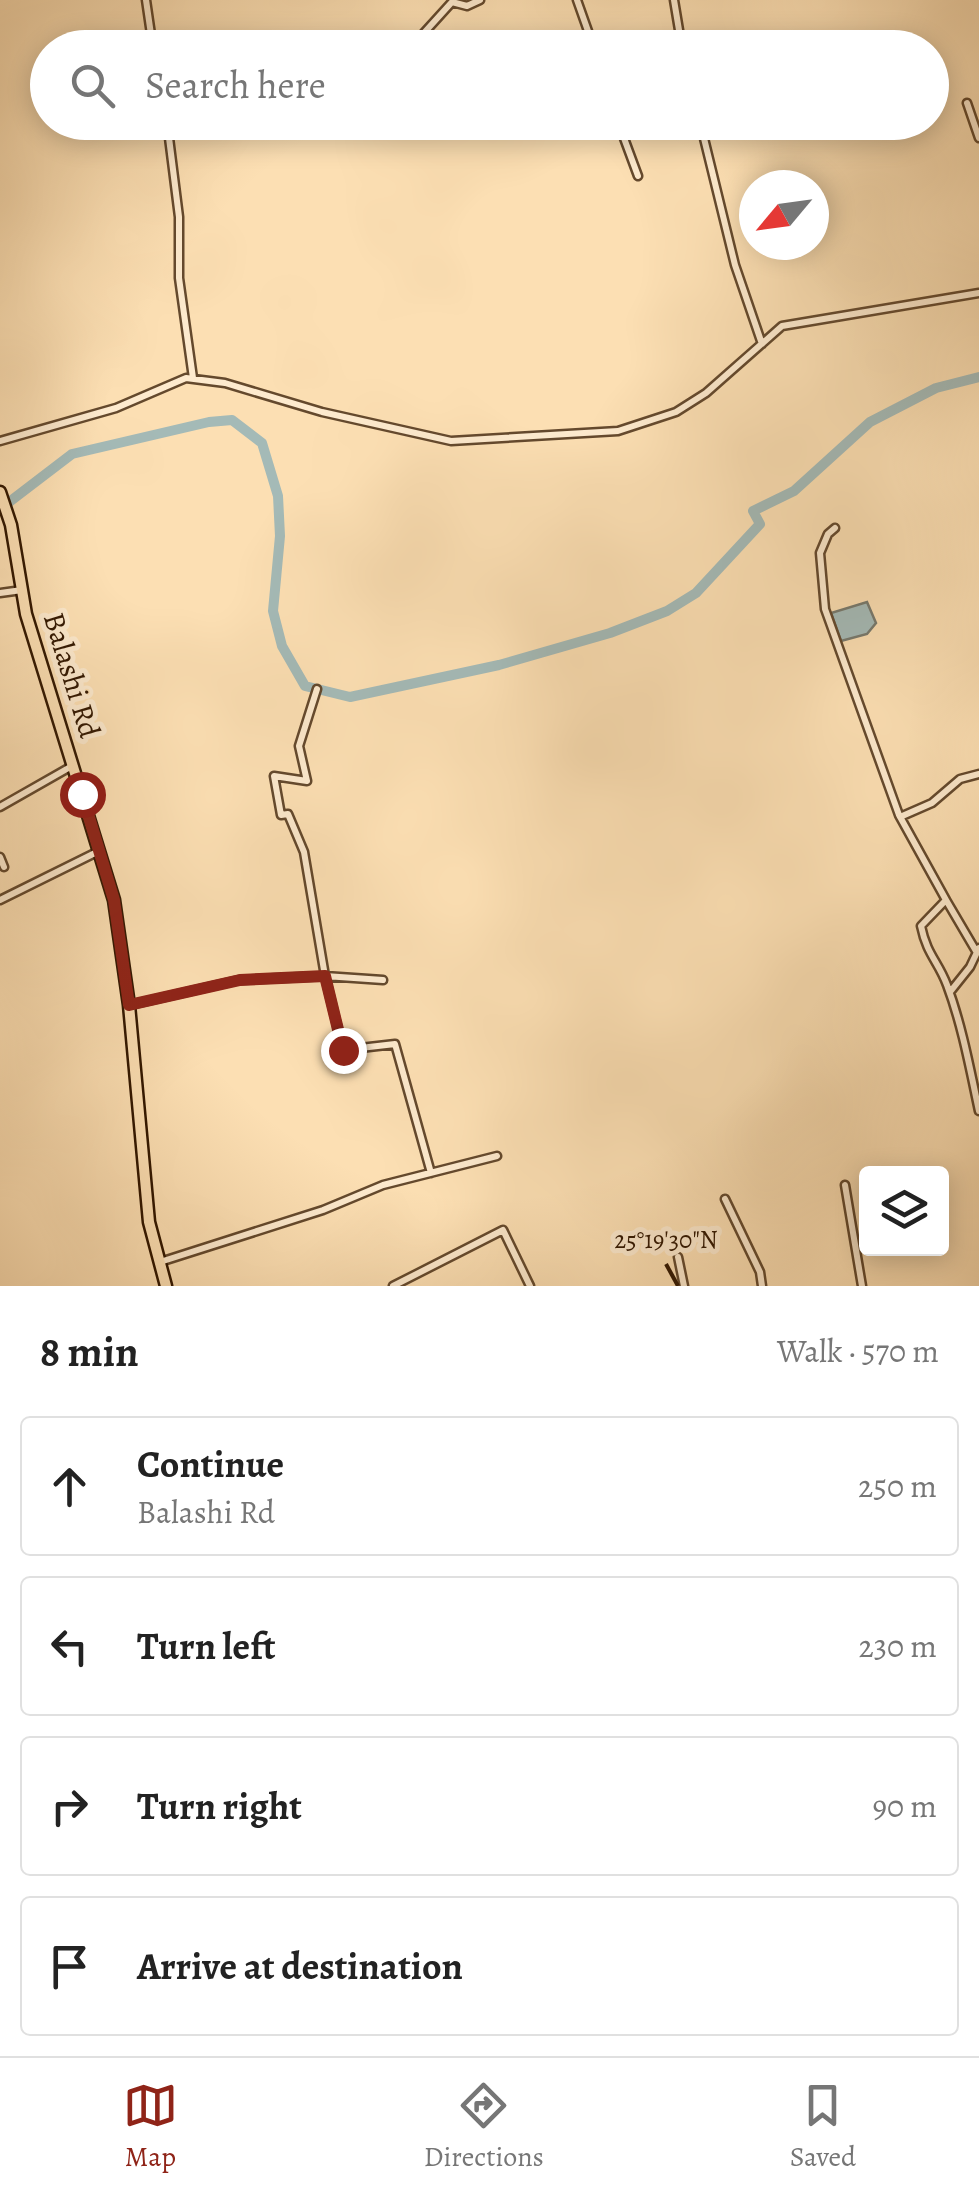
<!DOCTYPE html>
<meta charset="utf-8">
<style>
:root{--surface:#fff;--page:#f6f6f6;--text:#222;--muted:#767676;--line:#e0e0e0;--accent:#8f2418}
body{margin:0;font-family:Alegreya,serif;background:var(--page);color:var(--text)}
.controls{position:absolute;right:30px;bottom:30px;display:grid;overflow:hidden;border-radius:10px;box-shadow:0 5px 25px #0003}
.controls button{width:90px;height:90px;display:grid;place-items:center;padding:0;border:0;border-bottom:2px solid var(--line);background:var(--surface);color:var(--text);font:50px sans-serif}
.compass{position:absolute;left:739px;top:170px;width:90px;height:90px;border-radius:50%;background:var(--surface);box-shadow:0 5px 25px #0003;rotate:241deg}
.stop{position:absolute;width:30px;height:30px;margin:-22px;border:8px solid #8f2418;border-radius:50%;background:#fff}
.stop.end{background:#8f2418;border-color:#fff;box-shadow:0 2px 10px #0008}
.list{margin:0;padding:0;list-style:none}
h2{display:flex;justify-content:space-between;align-items:center;height:130px;margin:0;padding:0 40px;font-size:42px}
h2 small{font-size:32px;font-weight:400;color:var(--muted)}
.list li{display:grid;grid-template-columns:65px 1fr auto;gap:30px;align-items:center;box-sizing:border-box;height:140px;margin:0 20px 20px;padding:0 20px;border:2px solid var(--line);border-radius:10px}
.list b{display:block;font-size:38px;white-space:nowrap}
.list p{margin:0;font-size:32px;white-space:nowrap;color:var(--muted)}
.list em{font-size:32px;font-style:normal;color:var(--muted)}
.icon{flex:none;width:55px;height:55px;fill:none;stroke:currentColor;stroke-width:2;stroke-linecap:round;stroke-linejoin:round}
.map{position:relative;flex:none;width:979px;height:1286px;overflow:hidden}
.search{position:absolute;background:var(--surface);box-shadow:0 5px 25px #0003;left:30px;right:30px;top:30px;height:110px;display:flex;align-items:center;gap:25px;box-sizing:border-box;padding:0 35px;border-radius:55px;color:var(--muted);font-size:38px}
.sheet{height:770px;background:var(--surface)}
nav{display:flex;justify-content:space-around;align-items:center;box-sizing:border-box;height:140px;border-top:2px solid var(--line);background:var(--surface);font-size:28px;color:var(--muted)}
nav a{display:grid;justify-items:center;gap:5px}
nav .on{color:var(--accent)}
.map>svg:first-child{display:block}
.water{fill:#a4bab7;stroke:#76796e;stroke-width:2.5}
.lines{fill:none;stroke-linecap:round;stroke-linejoin:round}
.river{stroke:#a4bab7;stroke-width:10}
.minor-casing{stroke:#64492d;stroke-width:11}
.primary-casing{stroke:#321700;stroke-width:15}
.minor{stroke:#fdeace;stroke-width:6}
.primary{stroke:#fcdfb3;stroke-width:10}
.route{stroke:#8f2418;stroke-width:12}
.ticks{fill:none;stroke:#321700;stroke-width:4}
.labels{text-anchor:middle;dominant-baseline:central;stroke-width:10;stroke-linejoin:round;paint-order:stroke}
.street-label{font-size:30px;fill:#321700;stroke:#fdeace}
.ticks-label{font-size:25px;text-anchor:middle;fill:#321700;stroke:#fdeace;stroke-width:10;stroke-linejoin:round;paint-order:stroke}
</style>
<div class="map">
<svg width="979" height="1286" viewBox="0 0 979 1286">
<rect width="100%" height="100%" fill="#fcdfb3"/>
<filter id="stains"><feTurbulence type="fractalNoise" baseFrequency=".002" numOctaves="4"/><feColorMatrix values="0 0 0 0 .2 0 0 0 0 .09 0 0 0 0 .02 0 0 0 .5 -.17"/></filter>
<radialGradient id="worn" r=".72"><stop offset=".6" stop-color="#630" stop-opacity="0"/><stop offset="1" stop-color="#630" stop-opacity=".3"/></radialGradient>
<path class="water" d="M867 602 876 623 867 634 841 641 831 613Z"/>
<g class="lines">
<path class="river" d="M0 509 72 454 209 422 232 420 262 443 278 496 280 536 273 611 282 646 305 686 350 697 499 665 610 633 667 611 696 593 760 524 753 511 794 491 870 422 936 388 979 377"/>
<g class="minor-casing">
<path id="minor" d="M146 0 153 48
M577 0 594 48
M674 0 682 48
M405 48 413 45 452 2 467 6 480 0
M967 103 979 138
M167 122 179 217V278L193 378
M618 122 638 176
M700 122 735 265 762 344
M0 441 116 408 186 378 225 383 322 412 451 441 618 431 676 412 706 393 782 326 979 293
M835 528 828 534 820 553 825 609 899 815 946 900 921 926C927 955 938 961 947 985 962 1025 970 1069 979 1111
M0 593 22 590
M317 689 299 746 307 781 274 776 281 815 288 814 304 852 325 976 343 1050 395 1044 431 1173
M0 807 72 766
M900 817 932 803 960 779 979 774
M0 857 4 867
M0 900 99 851
M946 900 976 951
M950 992 970 967 979 948
M130 1005 239 980 325 976 383 980
M845 1185 862 1286
M725 1199 760 1272 762 1286
M678 1257 684 1286
M160 1262 323 1210 383 1185 497 1156
M393 1286 503 1230 530 1286"/>
</g>
<g class="primary-casing">
<path id="primary" d="M0 492 11 525 26 614 114 900 129 1005 149 1222 166 1286"/>
</g>
<use href="#minor" class="minor"/>
<use href="#primary" class="primary"/>
</g>
<g class="lines">
<path class="route" d="M82 794 114 900 129 1005 240 980 325 976 343 1050"/>
</g>
<path class="ticks" d="M666 1264 678 1286"/>
<g class="labels">
<g class="street-label">
<text transform="translate(72 675) rotate(73)">Balashi Rd</text>
</g>
</g>
<g class="ticks-label">
<text x="666" y="1248">25°19'30"N</text>
</g>
<rect width="100%" height="100%" filter="url(#stains)"/>
<rect width="100%" height="100%" fill="url(#worn)"/>
</svg>
<div class="controls">
<button><svg class="icon" aria-label="layers" viewBox="0 0 24 24"><path d="M12 4l9 5-9 5-9-5zM3 14l9 5 9-5"/></svg></button>
</div>
<svg class="compass" viewBox="-18 -18 36 36"><path d="M0-13l5 13h-10z" fill="#e53935"/><path d="M0 13l5-13h-10z" fill="#767676"/></svg>
<div class="stop" style="left:82px;top:794px"></div>
<div class="stop end" style="left:343px;top:1050px"></div>
<div class="search"><svg class="icon" aria-label="search" viewBox="0 0 24 24"><circle cx="10" cy="10" r="6"/><path d="M15 15l6 6"/></svg>Search here</div>
</div>
<section class="sheet">
<h2>8 min<small>Walk · 570 m</small></h2>
<ul class="list">
<li><svg class="icon" aria-label="ahead" viewBox="0 0 24 24"><path d="M12 20V5M6 11l6-6 6 6"/></svg><div><b>Continue</b><p>Balashi Rd</p></div><em>250 m</em></li>
<li><svg class="icon" aria-label="left" viewBox="0 0 24 24"><path d="M17 20v-9H6M10 6l-5 5 5 5"/></svg><div><b>Turn left</b></div><em>230 m</em></li>
<li><svg class="icon" aria-label="right" viewBox="0 0 24 24"><path d="M7 20v-9h11M14 6l5 5-5 5"/></svg><div><b>Turn right</b></div><em>90 m</em></li>
<li><svg class="icon" aria-label="arrive" viewBox="0 0 24 24"><path d="M6 21V4h12l-3 4 3 4H6"/></svg><div><b>Arrive at destination</b></div></li>
</ul>
</section>
<nav>
<a class="on"><svg class="icon" aria-label="map" viewBox="0 0 24 24"><path d="M3 6l6-2 6 2 6-2v14l-6 2-6-2-6 2zM9 4v14M15 6v14"/></svg>Map</a>
<a><svg class="icon" aria-label="directions" viewBox="0 0 24 24"><path d="M12 3l9 9-9 9-9-9zM9 14v-3h6M13 9l2 2-2 2"/></svg>Directions</a>
<a><svg class="icon" aria-label="saved" viewBox="0 0 24 24"><path d="M7 4h10v16l-5-4-5 4z"/></svg>Saved</a>
</nav>
